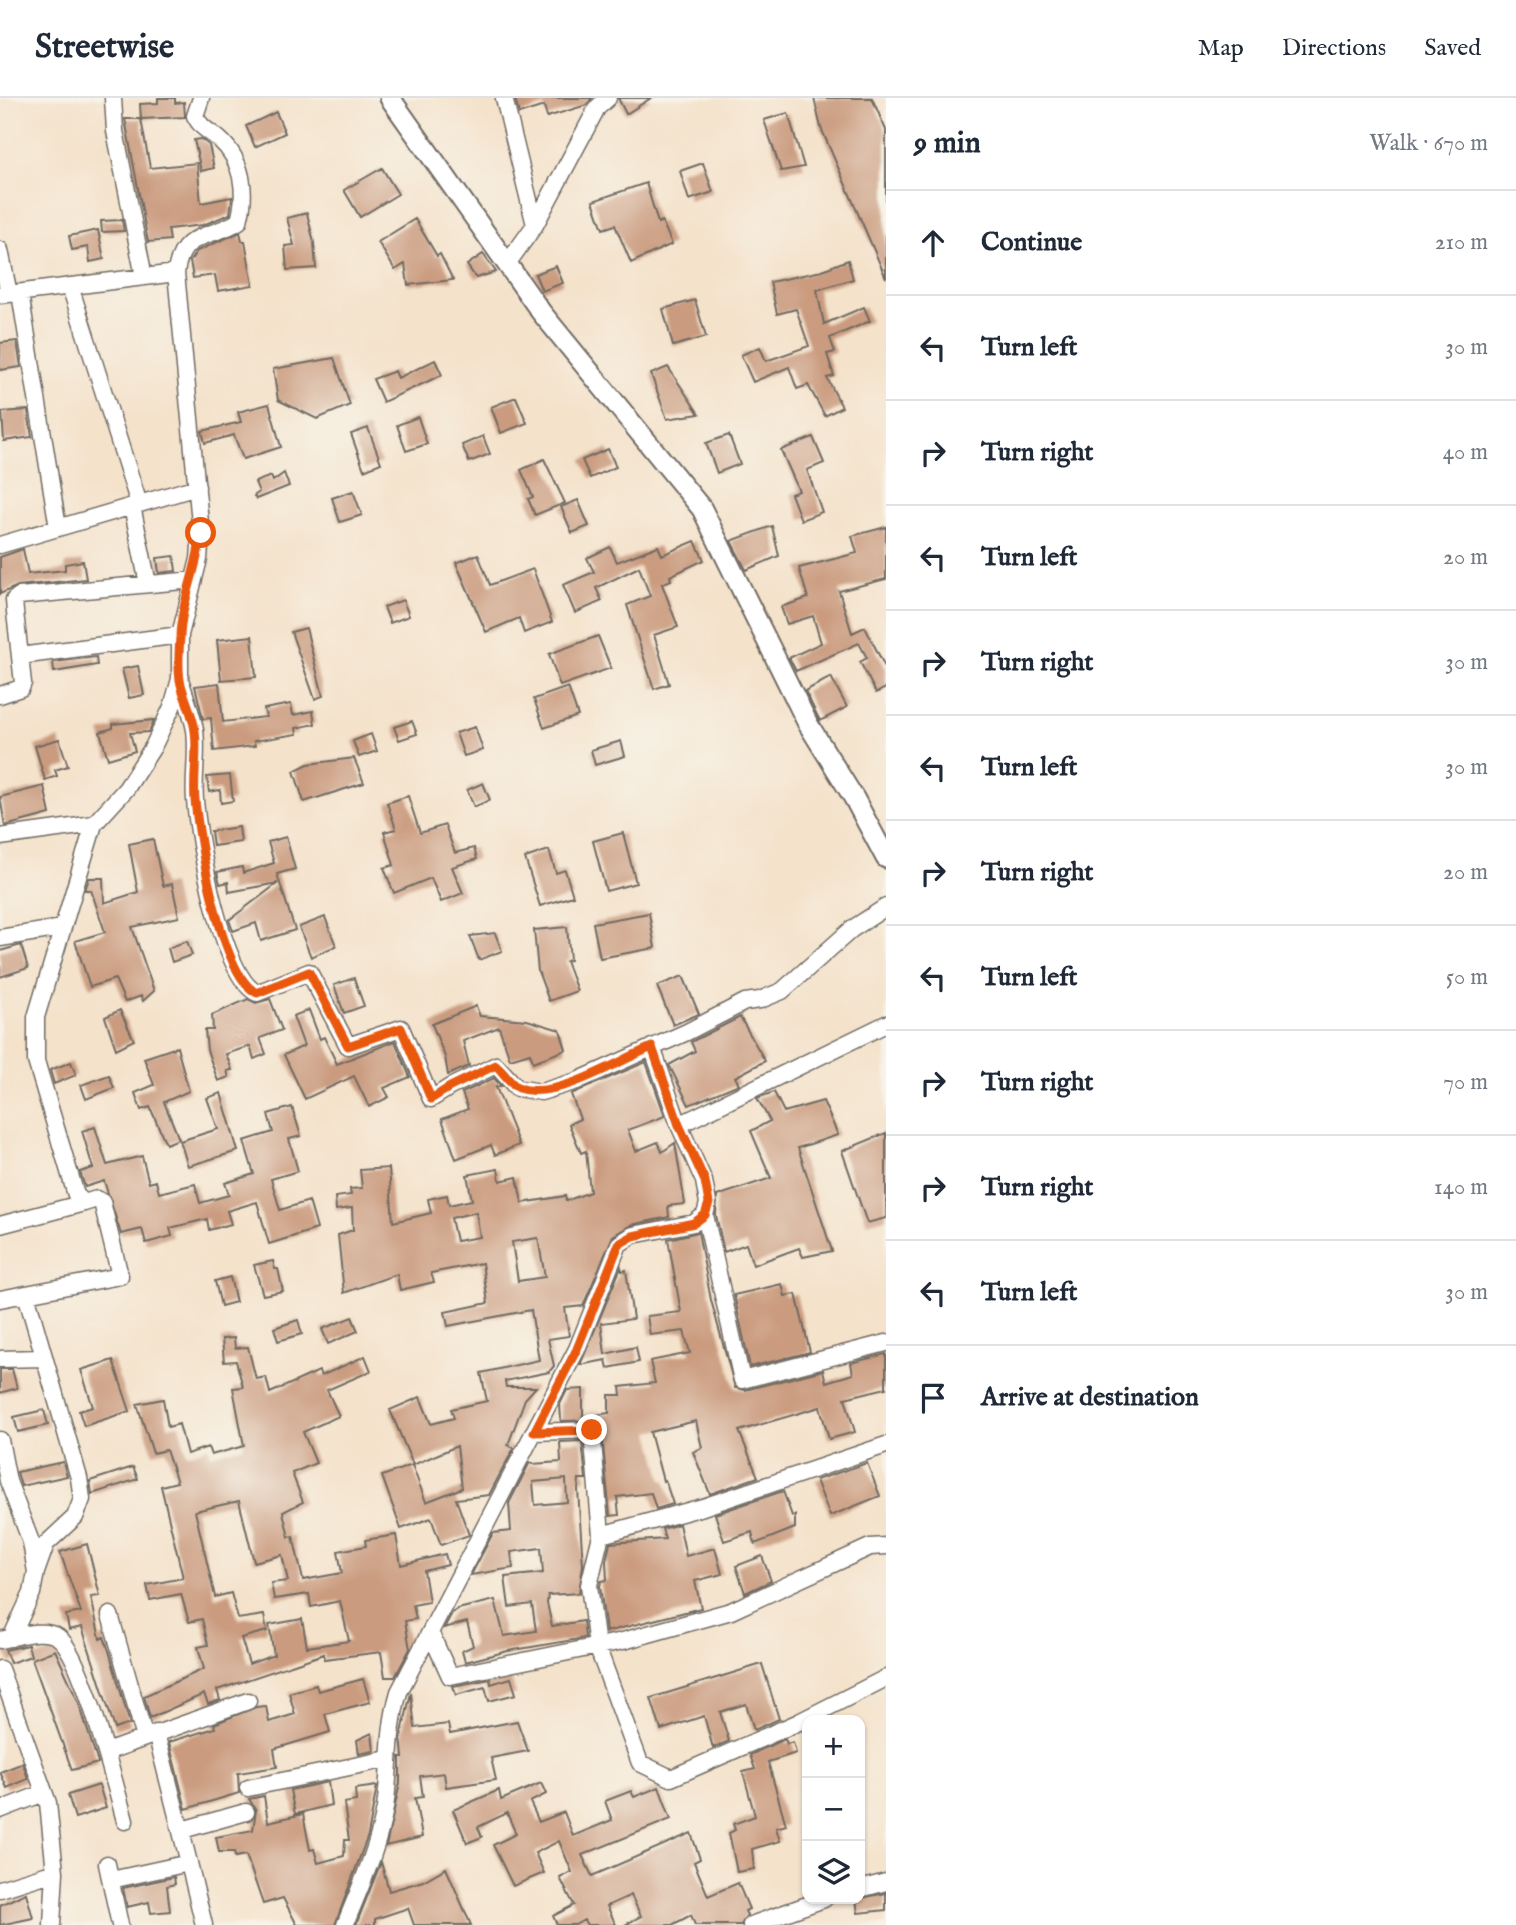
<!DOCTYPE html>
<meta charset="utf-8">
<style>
:root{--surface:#fff;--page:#f2f2f3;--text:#1f2937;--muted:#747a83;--line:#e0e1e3}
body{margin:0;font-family:"IM FELL English",serif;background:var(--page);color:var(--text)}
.controls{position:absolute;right:21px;bottom:21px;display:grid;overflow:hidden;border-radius:14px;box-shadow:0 2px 5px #0004}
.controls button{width:63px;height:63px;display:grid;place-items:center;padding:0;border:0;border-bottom:2px solid var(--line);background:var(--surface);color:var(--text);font:35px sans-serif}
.stop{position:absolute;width:21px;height:21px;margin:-16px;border:5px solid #ea580c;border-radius:50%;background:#fff}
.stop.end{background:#ea580c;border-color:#fff;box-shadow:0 2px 7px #0008}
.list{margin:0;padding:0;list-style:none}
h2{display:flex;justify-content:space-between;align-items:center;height:91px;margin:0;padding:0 28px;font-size:30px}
h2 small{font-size:23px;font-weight:400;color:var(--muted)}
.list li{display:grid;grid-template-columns:46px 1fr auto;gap:21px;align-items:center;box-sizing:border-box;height:105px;padding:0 28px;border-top:2px solid var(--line)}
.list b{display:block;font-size:26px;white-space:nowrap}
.list em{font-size:23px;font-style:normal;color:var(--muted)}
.icon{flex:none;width:38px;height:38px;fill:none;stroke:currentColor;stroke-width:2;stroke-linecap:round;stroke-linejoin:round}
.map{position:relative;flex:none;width:886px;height:1827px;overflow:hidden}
header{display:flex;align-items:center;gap:42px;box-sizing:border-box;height:98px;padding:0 35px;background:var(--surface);border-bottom:2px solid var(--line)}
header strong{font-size:33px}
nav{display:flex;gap:38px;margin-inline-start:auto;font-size:24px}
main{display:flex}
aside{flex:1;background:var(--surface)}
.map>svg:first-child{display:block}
.building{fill:#ca9b7f;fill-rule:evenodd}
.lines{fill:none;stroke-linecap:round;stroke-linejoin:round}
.minor-casing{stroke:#716b63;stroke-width:19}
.tertiary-casing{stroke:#716b63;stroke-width:23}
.minor{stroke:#fff;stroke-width:16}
.tertiary{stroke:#fff;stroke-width:19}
.route{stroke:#ea580c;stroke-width:9}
</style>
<header>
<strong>Streetwise</strong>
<nav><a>Map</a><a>Directions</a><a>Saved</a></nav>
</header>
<main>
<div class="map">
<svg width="886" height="1827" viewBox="0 0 886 1827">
<rect width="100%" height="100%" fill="#f7f3e8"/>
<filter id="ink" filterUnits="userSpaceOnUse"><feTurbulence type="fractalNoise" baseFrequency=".0143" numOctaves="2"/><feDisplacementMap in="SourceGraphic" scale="14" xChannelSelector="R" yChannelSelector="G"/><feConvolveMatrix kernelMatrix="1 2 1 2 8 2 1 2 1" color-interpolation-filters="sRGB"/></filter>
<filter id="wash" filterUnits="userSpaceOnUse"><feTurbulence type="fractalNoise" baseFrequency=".00686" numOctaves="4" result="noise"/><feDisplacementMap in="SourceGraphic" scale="28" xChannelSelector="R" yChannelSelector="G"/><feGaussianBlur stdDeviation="1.57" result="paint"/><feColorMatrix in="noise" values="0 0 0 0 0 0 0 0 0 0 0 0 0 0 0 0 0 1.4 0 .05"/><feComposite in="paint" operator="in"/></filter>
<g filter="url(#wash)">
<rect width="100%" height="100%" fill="#f4e2cb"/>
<g id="blocks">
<path class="building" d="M158 0H175V5L184 4 185 19 141 21 140 6 158 5Z
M515 0H592L587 7 547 19 544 8 519 16Z
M618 0H651L626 16Z
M814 0H872L886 32V180L821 30Z
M276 14 285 35 255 49 246 28Z
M788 15 804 69 781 73 764 22Z
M125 21H141L150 70 197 65 201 105 232 99 230 116 203 127 168 131 170 142 148 144Z
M201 41 209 47 214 70 201 73 194 42Z
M703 65 713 94 689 102 680 73Z
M382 70 398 96 360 119 344 92Z
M646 85 658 125 662 123 672 146 631 165 615 127 603 131 593 103Z
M307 115 314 145 316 170 287 172 285 148 294 147 287 120Z
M415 121 437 158 440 156 453 182 408 187 405 166 395 172 378 144Z
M122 122 124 133 102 134 101 123Z
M98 132 104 161 90 164 88 149 72 152 69 138Z
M240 134 242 143H245L253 187 218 193 215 177 193 180 190 163 197 153Z
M483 156 496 174 476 180 467 167Z
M848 162 853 181 817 192 824 226 864 209 870 223 830 240 835 254 827 256 834 278 827 280 842 309 825 318 808 287 797 291 789 269 753 284 741 257 760 249 766 263 809 248 796 211 777 216 770 184 817 174Z
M556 168 563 185 542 193 535 176Z
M695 202 706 239 673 248 663 211Z
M17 243 21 269 0 272V245Z
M334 260 350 307 317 321 278 302 273 271Z
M435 262 442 277 383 304 373 281 395 273 398 280Z
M668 269 699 316 667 321 651 276Z
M516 299 527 325 501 335 491 309Z
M269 306 281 349 243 361 234 337 205 345 202 333 241 324 238 314Z
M28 312 32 339 4 343 2 314Z
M418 319 427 346 406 353 397 327Z
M368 330 381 365 364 372 351 336Z
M729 337 740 366 717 375 706 345Z
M483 338 490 356 469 364 462 347Z
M813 339 824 365 807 372 822 414 801 422 791 396 799 393 781 352Z
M608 351 616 369 590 380 582 362Z
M544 361 565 405 535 417 528 401 533 399 521 372Z
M284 375 289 388 256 401 254 398 259 394 255 384 271 378 273 383Z
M353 393 362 417 340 424 332 400Z
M578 402 589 428 572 435 561 409Z
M772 428 779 458 746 472 731 443Z
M886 429V481L839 493 852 535 865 529 886 571V590L876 595 860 564 867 560 859 545 796 573 789 560 821 545 813 518 787 526 781 509 808 500 799 470 857 455 852 438Z
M695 443 704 462 670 478 671 482 662 486 678 529 654 537 669 586 654 591 627 507 650 498 639 469 596 490 602 503 575 515 563 487 594 474 587 460 610 449 617 464 658 448 662 457Z
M23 451 28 476 65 472V466L83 463 86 481 18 488 0 496V459Z
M478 456 490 487 533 471 552 524 524 535 519 520 486 534 456 465Z
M174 458 176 473 159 475 157 460Z
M403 502 409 518 390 525 384 509Z
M306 530 323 598 315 601 291 534Z
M252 538 256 579 221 582 217 542Z
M598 538 611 570 560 588 549 556Z
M96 559 97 567 54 574 53 564Z
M138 568 144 597 129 600 122 571Z
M831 579 847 609 820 623 805 593Z
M219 585 223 624 266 619 264 611 291 606 293 617 313 613 315 626 296 630 297 636 254 643 255 648 214 653 211 620 203 621 195 588Z
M568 589 578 618 544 630 534 601Z
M154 622 149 634 130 635 135 653 108 661 100 634 113 630V626Z
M412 623 417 636 399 642 394 629Z
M475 629 483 652 464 658 456 635Z
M371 636 377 653 359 659 353 643Z
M59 641 68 668 55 672 57 678 45 682 35 648Z
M621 643 625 658 595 667 591 652Z
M354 660 364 685 304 704 294 673 308 666Z
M230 677 233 703 221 705 220 692 209 694 207 679Z
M483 685 490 702 474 709 467 692Z
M44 688 50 716 5 728 0 699Z
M408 698 420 735 445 727 455 755 474 750 477 761 452 769 463 795 441 804 431 780 394 795 384 770 394 767 384 734 396 731 387 705Z
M239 729 241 744 213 748 211 733Z
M623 735 636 785 606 793 593 743Z
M286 739 295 771 277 776 295 832 261 843 256 825 233 833 229 822 278 785 229 794 228 784 220 786 217 774 242 769 243 775 274 765 268 744Z
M153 741 163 788 172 786 179 819 132 829 154 893 143 903 141 898 125 904 115 881 90 889 75 843 105 834 91 792H85L89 780H103L104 805 138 794 129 746Z
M549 752 556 775 565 772 573 798 540 808 525 760Z
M649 815 655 850 600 860 593 825Z
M325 819 336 848 311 859 299 829Z
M567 829 570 862 566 863 577 893 549 903 538 873 534 832Z
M495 835 502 853 479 862 470 838Z
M187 843 192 857 172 864 168 850Z
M21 847 28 870 0 879V853Z
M683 878 699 916 673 927 657 888Z
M354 880 364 908 344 915 334 887Z
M248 901 256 905 270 901 282 932 260 940 266 956 254 961 250 948 226 956 232 972 227 973 229 979 218 983 207 952 205 932H213L212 917Z
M476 908 480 918 527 922 560 932 566 952 533 964 530 955 510 961 499 929 463 943 469 968 448 977 445 959 432 926Z
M120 912 134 942 116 951 105 919Z
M309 912 320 941 324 939 337 966 395 943 410 979 384 990 389 999 369 1009 354 978 305 1001 284 957 304 948 293 918Z
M740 919 765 963 735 979 739 986 689 1007 669 967 695 953 691 944Z
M177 949 189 993 164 1004 179 1041 166 1046 150 1009 141 1012 135 995 154 987 144 960Z
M71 964 76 977 54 986 50 972Z
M646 964 665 1018 628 1032 636 1053 658 1044 662 1054 675 1045 685 1106 668 1108 669 1119 631 1127 613 1138 583 1208 565 1210 569 1238 548 1241 554 1268 549 1274 505 1283 506 1289H536L525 1301 508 1347 514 1350 489 1397 456 1401 469 1437 441 1447 431 1420 401 1431 382 1378 412 1367 426 1404 462 1390 457 1348 413 1367 390 1312 420 1299 431 1326 454 1320 451 1311 487 1303 481 1275 539 1262 531 1212 448 1228 445 1214 488 1205 482 1165 431 1175 434 1184 400 1192 397 1176 344 1195 338 1137 353 1132 352 1110 336 1112 335 1099 351 1097 350 1091 362 1090 360 1072 389 1070 393 1124 431 1115 428 1101 447 1097 449 1107 472 1102 467 1077 498 1071 500 1083 517 1079 522 1105 565 1098 566 1103 590 1094 586 1053 581 1055 569 1026 580 1021 571 996ZM476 1114 480 1139 456 1143 451 1120ZM538 1140 545 1179 518 1183 512 1144Z
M109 977 114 990 86 1001 81 987Z
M494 980 501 988 496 989 519 1047 495 1057 491 1047 456 1061 442 1021 468 1011 462 995Z
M774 994 784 1014 823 1003 838 1037 798 1050 832 1153 803 1159 799 1150 753 1167 746 1146 724 1154 716 1117 717 1098 771 1080 751 1033 770 1023 757 1000Z
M221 995 238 1053 188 1068 180 1043 218 1031 207 1000Z
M292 1009 301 1038 289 1041 298 1073 271 1081 280 1112 309 1103 317 1131 269 1146 257 1104 227 1113 231 1126 209 1132 207 1121 170 1130 172 1138 146 1145 142 1131 121 1136 104 1083 85 1089 80 1074 93 1070 82 1033 95 1029 107 1067 142 1058 149 1085 156 1083 159 1095 195 1086 200 1105 229 1097 225 1085 254 1076 244 1043 273 1034 268 1016Z
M886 1035V1120L867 1125 842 1053Z
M698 1134 711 1202 735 1290 745 1292 823 1272 826 1284 853 1276 851 1265 886 1256V1290L845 1300 855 1334 829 1341 820 1309 739 1333 758 1379 710 1396 693 1354 702 1350 696 1323 650 1334 663 1383 665 1382 673 1406 656 1411 651 1395 617 1399 619 1417 610 1418 601 1327 592 1322 561 1323 560 1306 567 1292 583 1291V1319L609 1315V1297H621L620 1289 655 1285 650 1263 690 1255 684 1233 650 1237 647 1218 681 1214 668 1141Z
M273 1163 275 1171H278L283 1193 263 1197 254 1167Z
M621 1169 622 1173 626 1172 633 1221 601 1225 605 1256 636 1249 639 1264 608 1270 606 1262 580 1267Z
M230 1179 236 1204 221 1208 215 1183Z
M782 1186 785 1198 796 1196 810 1254 750 1269 734 1197Z
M352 1219 358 1233 328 1246 322 1231Z
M298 1222 302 1236 278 1243 274 1230Z
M234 1240 235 1250 248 1249 256 1281 266 1279 270 1295 319 1273 321 1278 365 1258 371 1273 327 1292 339 1318 303 1334 316 1365 292 1375 303 1404 283 1414 289 1439 293 1438 303 1482 342 1475 338 1453 366 1448 365 1442 396 1437 401 1467 445 1456 448 1467 424 1473 429 1504 413 1507 416 1521 405 1523 410 1551 395 1579H385L381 1554 324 1561V1556L217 1592 220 1602 208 1606 204 1596 150 1620 144 1598 204 1571 198 1549 208 1547 202 1521 189 1524 181 1496 150 1502 147 1487 183 1480 161 1388 177 1384 166 1352 153 1355 137 1306 163 1301 168 1329 179 1326 187 1356 208 1349 211 1357 244 1348 233 1290 243 1289 236 1263 224 1264 222 1241ZM239 1403 254 1464 282 1457 288 1483 271 1485 274 1501 309 1496 311 1509 340 1503 349 1543 307 1549 302 1521 269 1527 274 1557 249 1566 241 1540 267 1533 264 1517 238 1521 231 1495 215 1499 195 1413Z
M113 1262 130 1313 84 1328 79 1313 93 1309 81 1272Z
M0 1271H12L17 1290 0 1295Z
M44 1312 48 1327 18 1334 14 1319Z
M582 1343 586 1381H579L578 1392 583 1467 579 1495 548 1497 547 1505 552 1528 583 1523 585 1540 508 1553 465 1564 462 1553 473 1548 467 1524 444 1530 452 1515 458 1511 495 1502 504 1538 536 1533 532 1506 509 1509 505 1479 543 1475 541 1450 511 1454 513 1470 471 1477 493 1435 511 1433 509 1405 530 1364 532 1366 561 1364 560 1344ZM566 1381 567 1404 535 1407 533 1384Z
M63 1364 67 1378 21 1388 17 1374Z
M867 1365 880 1398 830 1418 816 1382Z
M133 1369 138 1381 92 1396 90 1383Z
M783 1393 792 1418 795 1417V1430L755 1446 752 1434 724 1443 715 1416Z
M679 1426 686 1458 715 1450 722 1476 695 1483 701 1510 606 1534 600 1488 601 1483 607 1482 606 1463 610 1445 665 1441 662 1431Z
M87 1446 100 1498 91 1499 100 1541 104 1539 109 1553 130 1626 115 1631 82 1529 69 1532 66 1517 81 1514 60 1454Z
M762 1458 771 1483 745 1495 736 1468Z
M28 1547 31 1558 10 1565 5 1552Z
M55 1552 79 1605 98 1665 72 1672 32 1561Z
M762 1566 779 1621 754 1632 746 1606 720 1614 729 1643 713 1650 704 1618 661 1632 651 1600Z
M511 1580 516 1596 489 1603 485 1589 456 1597 453 1588 490 1581 491 1586Z
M363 1581 370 1604 325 1616 330 1634 274 1651 277 1669 238 1675 239 1695 186 1711 169 1644 215 1630 214 1626 256 1609 266 1608 269 1624 295 1616 289 1595 316 1587 318 1593Z
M411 1595 415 1630 448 1626 450 1636 517 1623 528 1653 491 1660 496 1682 446 1689 444 1675 420 1678 423 1699 415 1700 422 1739 386 1748 400 1685V1659H403L401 1639Z
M372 1635 374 1653 359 1656 357 1642Z
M785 1641 787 1646 793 1644 796 1655 768 1664 786 1727 776 1730 780 1743 752 1751 754 1771 737 1774 729 1735 735 1732 733 1726 755 1718 743 1674 755 1671 750 1657Z
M23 1665 28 1681 7 1690 0 1674Z
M328 1684 331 1707 295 1716 290 1692Z
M541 1685 546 1696 530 1704 539 1724 564 1714 573 1738 612 1722 605 1703 631 1693 634 1699 659 1689 671 1721 582 1757 592 1778 691 1735 700 1761 694 1764 708 1798 738 1785 749 1811 745 1813 747 1817 741 1827H695L691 1817 672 1827H625L641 1818 631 1797 607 1808 616 1827H587L584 1822 575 1827H557L553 1818 574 1807 560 1780 572 1774 559 1743 535 1755 544 1775 513 1788 493 1747 516 1736 507 1715 478 1729 482 1739 467 1745 453 1712 499 1692 501 1702Z
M99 1687 106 1710 75 1720 68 1697Z
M377 1688 368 1737 335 1827H297L283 1800 263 1806 246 1757 235 1759 234 1754H219L216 1739 253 1732 256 1712 249 1701 264 1698 268 1724 303 1716 310 1752 314 1751 318 1765 344 1758 345 1742H349L344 1705 356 1703 355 1691Z
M381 1764 389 1793 423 1783 446 1770 471 1827H414L408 1810 375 1821V1827H356Z
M174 1779 175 1786 167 1788 170 1813 151 1815 149 1804 127 1809 123 1790Z
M26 1795 33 1820 0 1827V1807Z
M886 1795V1812L858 1815 856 1801Z"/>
</g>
</g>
<g filter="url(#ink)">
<use href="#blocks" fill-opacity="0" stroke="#716b63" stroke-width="2"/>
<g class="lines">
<g class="minor-casing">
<path id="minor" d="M113 0 115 33 144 179
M504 0 535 127
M0 152 9 196
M507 166 535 127 597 10 608 0
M70 188 139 406
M20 195 58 430
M0 197 176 175
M132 408 148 486
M0 447 197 389
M20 558 180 537
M180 581C185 598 192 615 195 632 198 656 193 679 195 702 198 741 222 879 257 895L309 874 348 948 401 930 431 1001 450 989 496 967 517 990 541 994 577 983 687 934 745 904 760 902 782 893 852 831 886 809
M0 597 21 590 23 585 15 514 14 502 19 498 194 482
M0 739 94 726
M0 840 62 830
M679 1027 886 926
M705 1117 742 1282 886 1245
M0 1127 84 1105
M26 1196 79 1380 82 1401 75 1419 46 1446 36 1474
M0 1201 120 1178 102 1104 97 1101 84 1105 76 1097 36 963V919L94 726 126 691 153 649 172 609 180 581V537L199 461 201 435 176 175C181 132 212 141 239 123 247 94 243 62 219 41 209 33 201 30 195 18L201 0
M0 1261 44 1260
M534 1334 592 1332 601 1437 589 1487 597 1548 640 1665 671 1680 799 1624 886 1580
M0 1342 8 1383 31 1444 36 1474 32 1495 11 1540
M601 1437 703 1409 886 1347
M110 1517 145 1640
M430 1534 450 1578 623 1543 731 1513 870 1449 886 1448
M0 1542C17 1539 43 1529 58 1539 82 1555 116 1690 125 1723
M0 1571 48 1705 55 1774 52 1827
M156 1635 189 1765
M106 1654 248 1603
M248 1690 388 1661
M0 1712 44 1695
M182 1732 246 1714
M107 1766 120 1827
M111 1782 189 1765 204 1827
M0 1791 55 1774
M860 1791 886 1784
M345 1827C360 1789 378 1751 385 1710 391 1669 387 1635 399 1594L577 1251 619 1146 633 1137 694 1125 705 1117 708 1105 704 1083 679 1027 652 949
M751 1827 824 1801"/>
</g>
<g class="tertiary-casing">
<path id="tertiary" d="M390 0 541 214 702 411 808 626 854 700 886 760"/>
</g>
<use href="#minor" class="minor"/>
<use href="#tertiary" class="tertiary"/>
</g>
</g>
<g class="lines" filter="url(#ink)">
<path class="route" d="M201 435C198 470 181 504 180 539 179 552 178 569 180 582 183 599 193 615 195 633 198 656 193 679 195 702 199 742 221 878 257 895L309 874 348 948 401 930 431 1001 450 989 496 967C503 974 511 987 519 990 556 1003 617 963 652 949L679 1027 705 1083 709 1105 705 1117 694 1125 633 1138 619 1146 577 1251 534 1334 592 1332"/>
</g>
</svg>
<div class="controls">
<button>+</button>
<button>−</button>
<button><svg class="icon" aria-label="layers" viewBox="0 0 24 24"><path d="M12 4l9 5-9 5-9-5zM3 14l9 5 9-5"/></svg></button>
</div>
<div class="stop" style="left:201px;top:435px"></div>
<div class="stop end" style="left:592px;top:1332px"></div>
</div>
<aside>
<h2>9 min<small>Walk · 670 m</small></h2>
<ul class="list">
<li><svg class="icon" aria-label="ahead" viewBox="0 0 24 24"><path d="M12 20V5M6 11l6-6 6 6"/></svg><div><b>Continue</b></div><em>210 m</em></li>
<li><svg class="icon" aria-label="left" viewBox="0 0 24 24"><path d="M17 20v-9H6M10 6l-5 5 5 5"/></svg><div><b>Turn left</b></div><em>30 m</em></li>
<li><svg class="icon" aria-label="right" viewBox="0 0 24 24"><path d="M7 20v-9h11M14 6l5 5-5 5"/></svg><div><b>Turn right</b></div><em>40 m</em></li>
<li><svg class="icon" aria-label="left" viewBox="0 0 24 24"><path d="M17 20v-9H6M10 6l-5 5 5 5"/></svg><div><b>Turn left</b></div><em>20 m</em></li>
<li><svg class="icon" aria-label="right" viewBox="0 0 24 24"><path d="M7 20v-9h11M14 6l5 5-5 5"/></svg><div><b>Turn right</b></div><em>30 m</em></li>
<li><svg class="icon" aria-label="left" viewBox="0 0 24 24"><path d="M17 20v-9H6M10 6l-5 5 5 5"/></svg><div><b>Turn left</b></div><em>30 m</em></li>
<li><svg class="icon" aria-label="right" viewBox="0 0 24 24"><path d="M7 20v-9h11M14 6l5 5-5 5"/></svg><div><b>Turn right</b></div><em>20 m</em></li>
<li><svg class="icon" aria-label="left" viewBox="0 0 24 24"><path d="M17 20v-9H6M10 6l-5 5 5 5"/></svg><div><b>Turn left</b></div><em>50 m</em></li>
<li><svg class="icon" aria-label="right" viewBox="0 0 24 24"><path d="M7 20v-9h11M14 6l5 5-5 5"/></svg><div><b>Turn right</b></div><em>70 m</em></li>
<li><svg class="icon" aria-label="right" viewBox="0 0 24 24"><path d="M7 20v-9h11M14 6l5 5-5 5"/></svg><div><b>Turn right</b></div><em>140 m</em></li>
<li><svg class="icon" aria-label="left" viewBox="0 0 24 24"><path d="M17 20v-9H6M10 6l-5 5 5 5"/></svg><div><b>Turn left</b></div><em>30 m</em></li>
<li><svg class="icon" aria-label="arrive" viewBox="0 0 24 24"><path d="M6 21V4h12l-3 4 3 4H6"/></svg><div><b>Arrive at destination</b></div></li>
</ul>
</aside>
</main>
